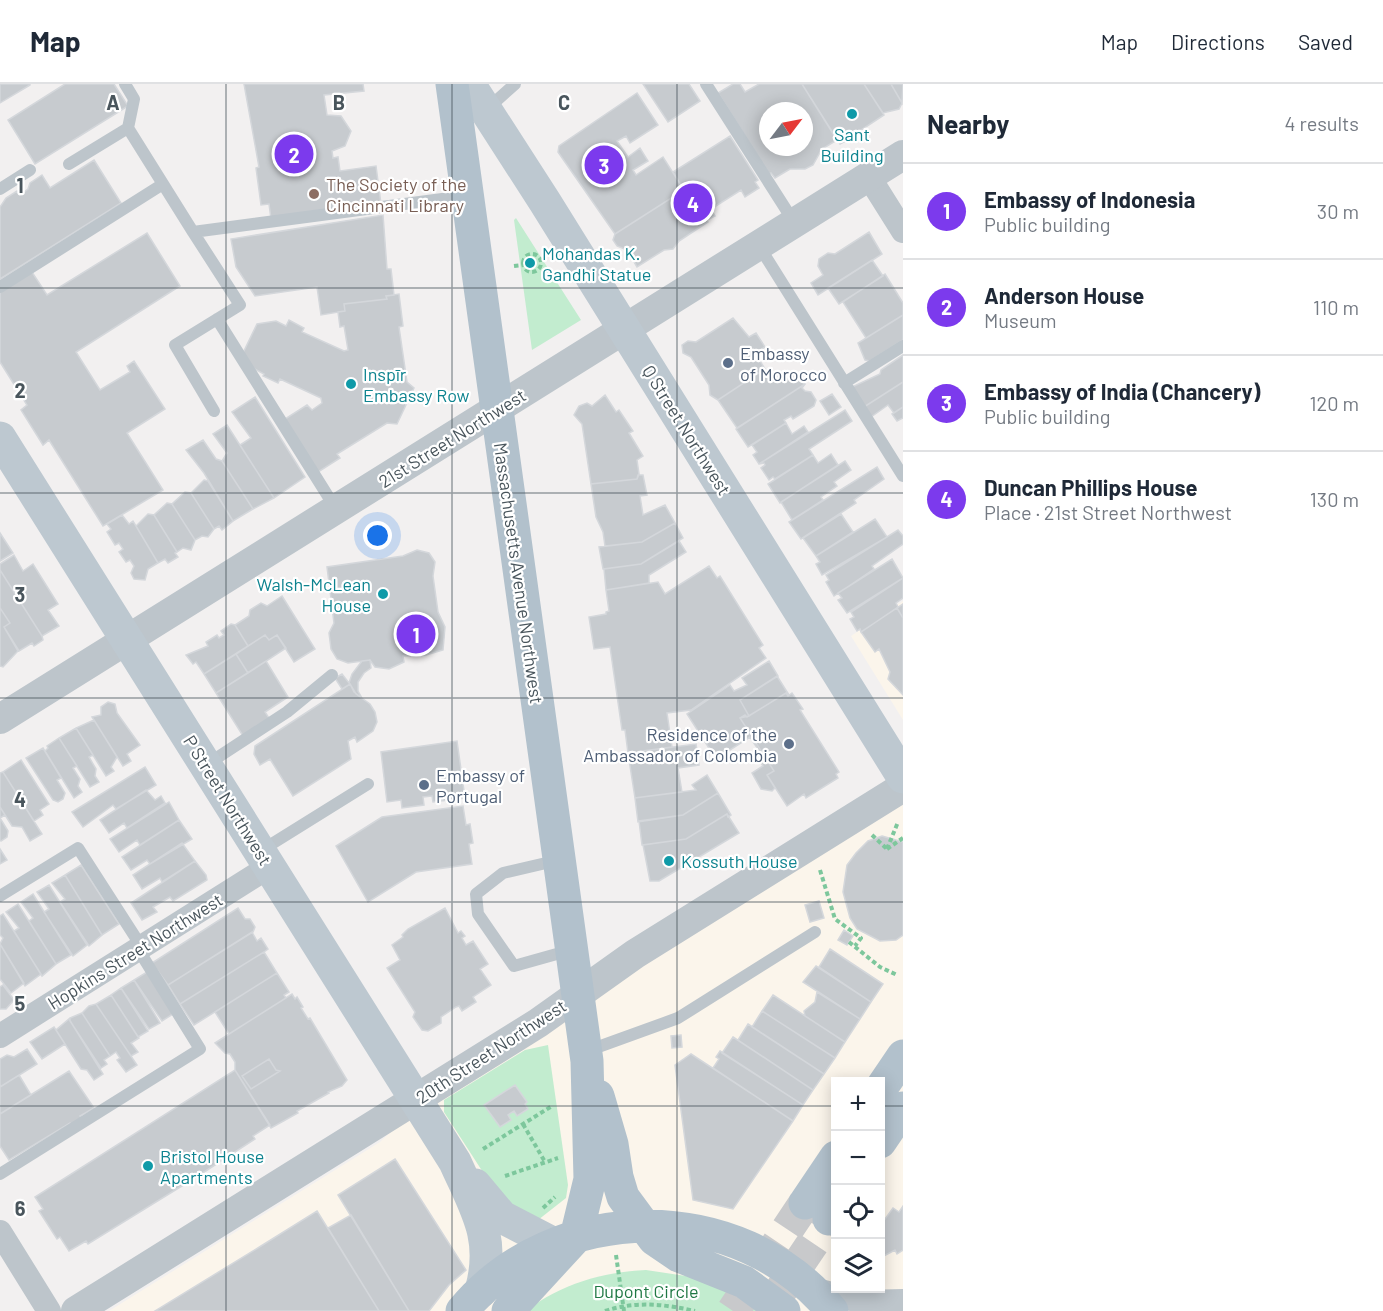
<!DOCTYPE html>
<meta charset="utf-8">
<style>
:root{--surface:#fff;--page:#f2f2f3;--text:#1f2937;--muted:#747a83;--line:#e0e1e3;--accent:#7c3aed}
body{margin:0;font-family:Barlow,sans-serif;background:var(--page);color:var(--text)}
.controls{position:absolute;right:18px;bottom:18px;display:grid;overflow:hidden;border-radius:0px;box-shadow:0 3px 15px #0003}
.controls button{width:54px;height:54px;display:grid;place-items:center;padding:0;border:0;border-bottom:2px solid var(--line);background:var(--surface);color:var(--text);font:30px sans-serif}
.compass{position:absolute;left:759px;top:18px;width:54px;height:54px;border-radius:50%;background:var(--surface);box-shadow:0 3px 15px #0003;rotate:58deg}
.you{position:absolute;left:378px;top:452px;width:21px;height:21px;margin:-15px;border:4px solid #fff;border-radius:50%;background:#1a73e8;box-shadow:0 0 0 9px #1a73e833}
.badge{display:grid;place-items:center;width:39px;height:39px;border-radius:50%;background:var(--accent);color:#fff;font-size:20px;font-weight:700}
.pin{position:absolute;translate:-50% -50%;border:3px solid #fff;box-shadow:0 2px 6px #0006}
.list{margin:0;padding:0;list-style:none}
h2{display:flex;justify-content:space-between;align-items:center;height:78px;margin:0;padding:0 24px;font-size:26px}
h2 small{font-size:20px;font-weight:400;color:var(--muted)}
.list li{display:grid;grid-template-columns:39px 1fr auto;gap:18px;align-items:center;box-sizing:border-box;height:96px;padding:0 24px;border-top:2px solid var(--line)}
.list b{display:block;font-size:22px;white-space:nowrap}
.list p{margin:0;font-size:20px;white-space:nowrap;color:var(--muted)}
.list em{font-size:20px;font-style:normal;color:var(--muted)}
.icon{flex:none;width:33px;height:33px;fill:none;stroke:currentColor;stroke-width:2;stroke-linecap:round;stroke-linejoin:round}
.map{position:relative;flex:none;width:903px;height:1227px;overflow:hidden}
header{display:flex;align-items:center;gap:36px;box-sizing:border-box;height:84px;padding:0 30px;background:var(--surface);border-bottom:2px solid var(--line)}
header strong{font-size:28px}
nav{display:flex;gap:33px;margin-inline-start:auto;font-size:21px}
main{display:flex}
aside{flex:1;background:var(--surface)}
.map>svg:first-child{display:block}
.commercial{fill:#fbf5eb;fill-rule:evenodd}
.green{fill:#c2eccf}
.building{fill:#c7cbcf;stroke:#d4d7db;stroke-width:1.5;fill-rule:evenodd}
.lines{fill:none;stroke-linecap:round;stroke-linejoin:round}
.primary-tunnel{stroke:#c8c9cb;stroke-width:33;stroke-dasharray:33 16;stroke-linecap:butt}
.path{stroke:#7dc79c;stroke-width:4;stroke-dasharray:4.5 3;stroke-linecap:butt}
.service{stroke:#bdc5cb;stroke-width:12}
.minor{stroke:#bdc5cb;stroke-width:24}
.tertiary{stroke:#bdc5cb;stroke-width:30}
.secondary{stroke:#bdc8d0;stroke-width:33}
.primary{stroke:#b2c1cc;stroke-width:33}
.grid{fill:none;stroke:#49555c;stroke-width:1.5;stroke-opacity:0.55}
.culture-dot{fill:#0f9aa8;stroke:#fff;stroke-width:2}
.education-dot{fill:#8d6e63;stroke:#fff;stroke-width:2}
.service-dot{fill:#5c6f8a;stroke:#fff;stroke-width:2}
.labels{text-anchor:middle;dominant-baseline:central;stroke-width:4.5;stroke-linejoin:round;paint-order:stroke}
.culture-label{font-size:18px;fill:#0d838f;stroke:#fff;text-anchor:start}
.education-label{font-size:18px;fill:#785e54;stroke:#fff;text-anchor:start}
.service-label{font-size:18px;fill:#4e5e75;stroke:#fff;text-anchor:start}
.street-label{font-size:18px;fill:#49555c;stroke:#fff}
.park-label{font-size:18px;fill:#1f7843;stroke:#fff}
.grid-label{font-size:20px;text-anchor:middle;font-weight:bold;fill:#49555c;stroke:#fff;stroke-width:4.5;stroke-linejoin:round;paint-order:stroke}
</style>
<header>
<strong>Map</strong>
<nav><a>Map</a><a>Directions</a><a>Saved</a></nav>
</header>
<main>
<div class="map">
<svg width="903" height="1227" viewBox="0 0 903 1227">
<rect width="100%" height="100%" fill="#f2f0f0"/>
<path class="commercial" d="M903 517V636L851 552Z
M903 703V1227H109L380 1058 444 998ZM836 998H880V1204H836Z"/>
<path class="green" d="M516 134 581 236 532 266 514 136Z
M548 961 568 1101 566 1114 538 1136 510 1130 444 1028V1016L525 966Z
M646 1186 699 1194 766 1227H526C561 1200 602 1188 646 1186Z"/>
<path class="building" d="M0 0H30V1L0 19Z
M65 0H114L128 22 35 80 8 36Z
M244 0H363L364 7 324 11 327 31 341 32 351 47 345 62 332 67 333 74 338 73 340 87 376 82 381 120 271 135 269 120 261 121 256 84 259 83Z
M643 0H689L700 17 668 38Z
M733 0H740L745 8 759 0H802L837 56 822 65 813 81 805 85H790L775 94 771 89 769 90 718 9ZM768 27H804V63H768Z
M802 0H864L884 31 858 48 857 51 840 60Z
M864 0H891L902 19 899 25 883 29Z
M891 0H903L902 19Z
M637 9 658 41 630 59 626 52 617 57 628 73 640 64 648 77 633 86 636 91 663 73 684 106 615 150 558 68 559 62Z
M730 52 758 96 755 98 759 104 745 113 741 106 711 125 715 132 707 136 708 138 679 157 673 165 664 166 637 183 627 166 617 162 613 156 615 150 684 106 673 88Z
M94 76 121 119 0 195V123L6 114 17 107 20 111 28 105 30 99 42 91 50 104Z
M383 131 387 185H391L394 211 386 212 387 215 344 220 345 227 321 231 317 203 255 212 236 183 231 155Z
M869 148 882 170 818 211 811 199 823 191 818 182 819 175 828 169 835 170Z
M147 149 180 202 76 268 100 306 130 288 127 282 134 277 165 325 127 349 163 406 103 442 49 356 43 361 21 326 27 321 0 278V208L32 188 47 211Z
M872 176 883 192 839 220 828 204Z
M885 190 903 219V231L866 254 843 218Z
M399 210 403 242 399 243 407 298 414 304 397 340 387 339 337 370 340 374 315 390 285 335 307 321 312 326 322 319 321 314 280 295 278 299 263 292 264 290 253 284 243 269 257 240 276 237 286 242 289 236 304 244 302 248 344 267 348 266 344 242 340 243 338 228 345 227 344 220 387 215 386 212Z
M903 231V256L870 277 865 276 858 259Z
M733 234 749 253 756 249 765 263 755 269 765 285 718 316 710 311 709 301 691 273 683 269 682 261 688 257 696 258Z
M903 271V298L864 323 852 303 880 290 881 286Z
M765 285 772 294 778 290 783 298 797 289 805 300 737 344 718 316Z
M903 298V323L894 329 888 321 871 333 864 323Z
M805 300 802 304 805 307 811 308 816 316 814 322 793 335 791 332 784 336 786 339 748 363 736 345Z
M832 310 841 323 829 331 820 317Z
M605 311 616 328 619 326 633 347 629 349 643 372 637 376 639 390 637 395 591 400 582 340 574 331 579 322 587 319 592 322Z
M255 313 305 393 274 414 240 361 251 354 232 328Z
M903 323V334L897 337 892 330Z
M845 326 852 337 809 365 813 371 775 395 773 393 769 396 761 384 765 381 764 379 759 380Z
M786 339 792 350 804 342 808 348 759 380 753 371 757 368 752 361Z
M227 341 274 414 253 425 222 377 227 369 213 350Z
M203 356 216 375 222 377 253 425 233 437 204 389 186 366Z
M831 370 838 381 780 419 768 400 813 371 818 379Z
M845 377 851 386 834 398 837 402 821 413 823 416 792 436 781 418Z
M877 383 884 395 854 416 856 419 801 455 789 438Z
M638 391H643L647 411 640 412 643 431 665 421 675 439 642 458 605 462 603 448 596 433 591 400 637 395Z
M204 396 208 397 233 437 222 446 219 442 214 445 191 409Z
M185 408 191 409 214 445 208 453 202 452 195 456 172 420Z
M167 419 172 420 195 456 191 466 183 464 177 468 154 431Z
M148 430 154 431 177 468 175 469 178 473 168 479 165 475 158 479 136 442Z
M841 430 853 448 816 472 803 454Z
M122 431 129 440 133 437 158 479 148 485 145 496 134 495 131 489 134 482 130 476 126 478 119 468 123 465 119 459 115 461 107 448 111 445 107 440Z
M875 435 887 453 822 491 816 480 820 478 816 472Z
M675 439 683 454 641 480 603 485 599 463 642 458Z
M898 446 903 452V460L872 482 874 485 834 512 826 498 829 496 826 491Z
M0 449 13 469 0 477Z
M679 457 686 468 649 491V499L606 506 604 485 641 480Z
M417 466 429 469 435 478 433 492 438 528 445 543 443 566 426 571 403 572 404 578 389 585 375 583 370 576 348 579 337 575 331 565 329 549 334 539 327 483 403 472Z
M14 471 23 487 33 480 58 520 48 526 59 542 42 552 0 486V480Z
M892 475 903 494 847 529 838 516 842 514 838 509Z
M709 482 717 494 720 492 763 561 759 564 766 574 691 626 667 629 672 663 628 669 625 646H622L610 563 594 565 589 533 606 530V528L609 527 606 506 658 498 665 510Z
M0 486 42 552 43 556 34 562 32 559 19 567 4 543 10 539 0 524Z
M903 494V514L896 519 898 523 861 548 860 545 857 547 850 535 854 533 851 528Z
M282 512 315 565 294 578 277 551 269 556 265 551 248 562 235 541 249 532 250 526 261 519 267 522Z
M903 520V534L897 524Z
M0 524 10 539 4 543 18 567 3 583 0 582Z
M897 524 903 534V611L888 595 890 588 879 565 875 568 861 548Z
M231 540 235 541 248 562 204 590 196 578 193 580 186 571 208 562 206 558 217 551 219 554 224 551 221 547Z
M265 551 269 556 277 551 286 564 248 589 236 570Z
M236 570 248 589 216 609 204 590Z
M370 576 371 584 364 589 358 598V607L362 614 354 608 350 600 342 605 335 594 342 590 349 599 352 590 362 577Z
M266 577 288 613 265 628 269 634 243 652 216 609Z
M769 577 778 592 740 616 749 632 740 634 774 687 767 691 775 704 772 707 761 705 752 689 763 682 757 672 761 670 750 653 716 675 687 630 730 601 734 607 747 601 742 594Z
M777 592 789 611 786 609 749 632 740 616Z
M350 600 356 610 370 620 375 628 377 638 373 647 357 658 355 653 348 657 351 675 293 712 270 675 260 681 254 670 255 662Z
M786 609 788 612 792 609 803 625 800 626 839 688 836 690 838 694 806 714 804 710 787 722 767 691 774 687 740 634 745 631 747 633Z
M108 618 115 620 117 629 140 661 127 670 131 677 123 682 92 633 101 631V623Z
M94 636 117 673 111 683 114 687 106 692 76 644Z
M76 644 93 671 89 673 96 685 95 692 99 698 90 703 59 654Z
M59 654 77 682 73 684 80 695 78 702 82 708 74 714 45 667 48 664 47 662Z
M457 657 465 714 433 718 432 712 423 713 424 721 402 724 401 716 387 718 381 668Z
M696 660 699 681 678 684 682 708 635 714 628 669Z
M43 664 61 694 57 696 65 709 63 715 58 718 53 716 26 674Z
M21 676 49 720 40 726 43 731 34 737 3 688Z
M145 683 156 701 116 725 113 721 83 743 72 728Z
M3 688 42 750 30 757 22 743 12 742 0 723V689Z
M707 691 718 709 683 731 638 738 635 714 696 706 692 701Z
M146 706 155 716 161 712 165 719 127 744 124 739 109 749 100 736Z
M718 709 731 731 728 733 727 730 686 755 642 761 639 737 683 731Z
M169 718 179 736 140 761 137 756 119 768 110 755Z
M463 722 466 741 470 740 473 759 469 760 472 780 416 788 368 818 336 762 382 733Z
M0 723 5 731 0 734 8 747 7 753 1 757 0 756Z
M727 730 739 749 659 797H650L643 761 686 755Z
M179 736 192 755 150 780 147 776 131 786 122 773Z
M882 752 903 758V851L896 856 880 857 857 845 850 834 843 808 847 781 856 769 868 757Z
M182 759 195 777 162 798 160 794 142 805 133 791Z
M0 765 7 776 0 780Z
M195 777 206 791 207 796 173 817 170 813 153 823 157 828 142 836 131 819Z
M81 781 119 840 102 851 65 791Z
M65 791 102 851 89 862 60 818 65 815 52 799Z
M49 801 87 861 73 872 44 828 49 825 37 808Z
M33 810 71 871 56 880 29 837 33 834 21 818Z
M819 817 824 834 810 838 805 821Z
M18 820 56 880 42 892 14 847 19 844 6 828Z
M238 824 245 835H250L255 843 253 848 168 901 152 879Z
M445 824 458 849 461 847 465 852 462 854 466 861 473 857 488 880 480 885 491 901 473 913 476 918 462 927 459 922 456 923 441 933V939L428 947 422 946 413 933 415 928 387 884 400 876 392 861 403 853 402 851 408 845Z
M3 830 41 890 25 902 0 860 3 854 0 851V832Z
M844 846 853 852 847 861 838 856Z
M252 848 257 857 261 854 268 865 264 868 180 920 168 901Z
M0 860 24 899 11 909 0 895Z
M830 865 883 900 871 918 819 883Z
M264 868 277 889 194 941 180 920Z
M816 882 871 918 860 935 803 898Z
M147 888 173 930 162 937 134 896Z
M277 889 289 908 284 911 286 914 229 950 215 928Z
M134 896 160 939 149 945 121 904Z
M3 901 14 916 6 925H0V903Z
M121 904 148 947 138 953 111 911Z
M817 908 860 935 845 958 805 932 804 927 815 918Z
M292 910 295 915 297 913 303 923 301 924 308 935 310 934 347 996 342 1002 328 1008 329 1009 297 1027 298 1029 271 1044 235 986V978L230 970 225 969 215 959ZM269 975 276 986 280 987 251 1005 242 992Z
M111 911 139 954 131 959 138 968 131 972 96 920Z
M773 911 845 958 835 974 762 927Z
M96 920 137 981 126 988 117 976 120 974 116 968 110 972 82 929 89 922Z
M762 927 835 974 824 990 752 943Z
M82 929 110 972 104 976 107 980 101 984 70 937V934Z
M69 935 103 990 94 996 87 986 81 985 56 946Z
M748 940 824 990 813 1006 738 956Z
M54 943 65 960 42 975 30 958Z
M681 951 682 963 672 964 671 952Z
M733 953 813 1006 803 1021 722 969Z
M27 965 37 980 0 1003V975L7 971 14 973Z
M720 967 803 1021 793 1037 713 984 719 975 716 973Z
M691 970 793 1037 733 1125 693 1116 675 981Z
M269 975 276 986 280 987 251 1005 242 992Z
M235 986 270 1041 253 1052 255 1055 198 1092 88 1160 86 1157 69 1167 60 1153 57 1155 39 1127 43 1125 35 1113Z
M69 987 94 1024 80 1032 83 1036 72 1043 70 1039 9 1076 0 1062V1030Z
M19 991 31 1011 0 1030V1003Z
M515 1001 527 1018 525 1020 528 1025 517 1032 514 1027 508 1031 511 1036 500 1043 484 1021Z
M395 1075 466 1186 449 1201 429 1227H409L338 1111Z
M903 1122V1166L897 1170 895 1166 880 1174V1142L893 1124 899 1128Z
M317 1127 379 1227H155L261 1162Z
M351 1131 409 1227H379L328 1144Z"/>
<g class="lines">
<path class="primary-tunnel" d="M733 1227 805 1119
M767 1227 829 1135"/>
<path class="path" d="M523 179a9 9 0 1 1 18 0a9 9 0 1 1-18 0Z
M514 182 522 181
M872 751 887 765
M887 765 898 738
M887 765 903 754
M820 786 835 835 861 854 855 862
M849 858 880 883 897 891
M523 1040 545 1078
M483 1065 552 1022
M505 1092 558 1074
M543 1124 555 1113
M616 1171 624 1227
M605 1227C635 1217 664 1220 695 1227"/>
<path class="service" d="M125 0 134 15 128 44 193 148 465 112
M706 0 794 138
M486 26 515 0
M69 80 128 44
M0 105 30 86
M193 148 240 221 175 261 214 327
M759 162 903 392
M0 203 163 100
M217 235 336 425
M844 299 903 262
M206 681 287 628 332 591
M262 766 368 700
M559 776 503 789 476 810 478 830 514 882 571 866
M0 812 78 764 141 862
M587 967 678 934 815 848
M0 1090 200 965 138 865"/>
<path class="minor" d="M869 93 903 147
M0 952 270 782
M0 1148 49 1227
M812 1205 863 1218 903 1217"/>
<path class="tertiary" d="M0 635 903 71
M76 1227 538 939 635 870 903 703"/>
<path class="secondary" d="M469 0 545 118 903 693
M0 354 455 1078C476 1125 496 1154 481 1207
M475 1101 502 1133 554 1160"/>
<path class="primary" d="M452 0 587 977 590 1095 576 1153 508 1227
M880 1006 903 972
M598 1012 612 1060 617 1093 623 1113 654 1155 679 1172 744 1198 784 1227
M880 1058 903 1024
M805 1119 836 1073
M829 1135 836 1124
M462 1227C555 1115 739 1113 832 1227"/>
</g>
<path class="grid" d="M226 0V1227M452 0V1227M677 0V1227M0 204H903M0 409H903M0 614H903M0 818H903M0 1022H836M880 1022H903"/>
<g class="culture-dot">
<circle cx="852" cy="30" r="6"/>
<circle cx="530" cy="179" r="6"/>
<circle cx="351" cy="300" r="6"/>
<circle cx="383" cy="510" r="6"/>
<circle cx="669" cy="777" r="6"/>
<circle cx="148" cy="1082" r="6"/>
</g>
<circle class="education-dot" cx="314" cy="110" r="6"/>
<g class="service-dot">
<circle cx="728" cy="279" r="6"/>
<circle cx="789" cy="660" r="6"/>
<circle cx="424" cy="701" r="6"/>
</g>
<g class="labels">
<g class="culture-label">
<text x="852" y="50" text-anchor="middle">Sant<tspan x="852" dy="21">Building</tspan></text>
<text x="542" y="169">Mohandas K.<tspan x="542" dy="21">Gandhi Statue</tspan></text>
<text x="363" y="290">Inspīr<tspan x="363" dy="21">Embassy Row</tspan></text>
<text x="371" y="500" text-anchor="end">Walsh-McLean<tspan x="371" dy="21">House</tspan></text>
<text x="681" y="777">Kossuth House</text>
<text x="160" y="1072">Bristol House<tspan x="160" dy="21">Apartments</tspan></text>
</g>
<g class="education-label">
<text x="326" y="100">The Society of the<tspan x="326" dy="21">Cincinnati Library</tspan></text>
</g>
<g class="service-label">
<text x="740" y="269">Embassy<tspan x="740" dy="21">of Morocco</tspan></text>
<text x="777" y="650" text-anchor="end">Residence of the<tspan x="777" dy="21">Ambassador of Colombia</tspan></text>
<text x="436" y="691">Embassy of<tspan x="436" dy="21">Portugal</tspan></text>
</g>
<g class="street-label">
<text transform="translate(687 346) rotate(58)">Q Street Northwest</text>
<text transform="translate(452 354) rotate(-32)">21st Street Northwest</text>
<text transform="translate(519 489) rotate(82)">Massachusetts Avenue Northwest</text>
<text transform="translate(228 716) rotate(58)">P Street Northwest</text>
<text transform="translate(135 867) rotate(-32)">Hopkins Street Northwest</text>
<text transform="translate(491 967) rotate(-33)">20th Street Northwest</text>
</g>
<g class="park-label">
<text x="646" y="1207">Dupont Circle</text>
</g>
</g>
<g class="grid-label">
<text x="113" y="26">A</text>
<text x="339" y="26">B</text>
<text x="564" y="26">C</text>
<text x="20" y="109">1</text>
<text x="20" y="314">2</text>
<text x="20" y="518">3</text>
<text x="20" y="723">4</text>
<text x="20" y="927">5</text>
<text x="20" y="1132">6</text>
</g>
</svg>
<div class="controls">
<button>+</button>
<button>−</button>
<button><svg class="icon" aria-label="locate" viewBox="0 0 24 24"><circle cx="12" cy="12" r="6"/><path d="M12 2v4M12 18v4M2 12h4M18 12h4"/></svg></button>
<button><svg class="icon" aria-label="layers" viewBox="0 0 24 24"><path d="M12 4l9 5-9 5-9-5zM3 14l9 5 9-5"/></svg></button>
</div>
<svg class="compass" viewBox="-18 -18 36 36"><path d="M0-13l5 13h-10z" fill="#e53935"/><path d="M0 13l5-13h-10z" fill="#747a83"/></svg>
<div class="you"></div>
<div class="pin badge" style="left:416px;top:550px">1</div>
<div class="pin badge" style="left:294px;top:70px">2</div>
<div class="pin badge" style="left:604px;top:81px">3</div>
<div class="pin badge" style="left:693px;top:119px">4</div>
</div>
<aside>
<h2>Nearby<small>4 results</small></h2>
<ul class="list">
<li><span class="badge">1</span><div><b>Embassy of Indonesia</b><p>Public building</p></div><em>30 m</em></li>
<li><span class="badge">2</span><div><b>Anderson House</b><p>Museum</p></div><em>110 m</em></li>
<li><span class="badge">3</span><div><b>Embassy of India (Chancery)</b><p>Public building</p></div><em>120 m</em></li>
<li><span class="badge">4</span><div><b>Duncan Phillips House</b><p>Place · 21st Street Northwest</p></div><em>130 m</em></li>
</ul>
</aside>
</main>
